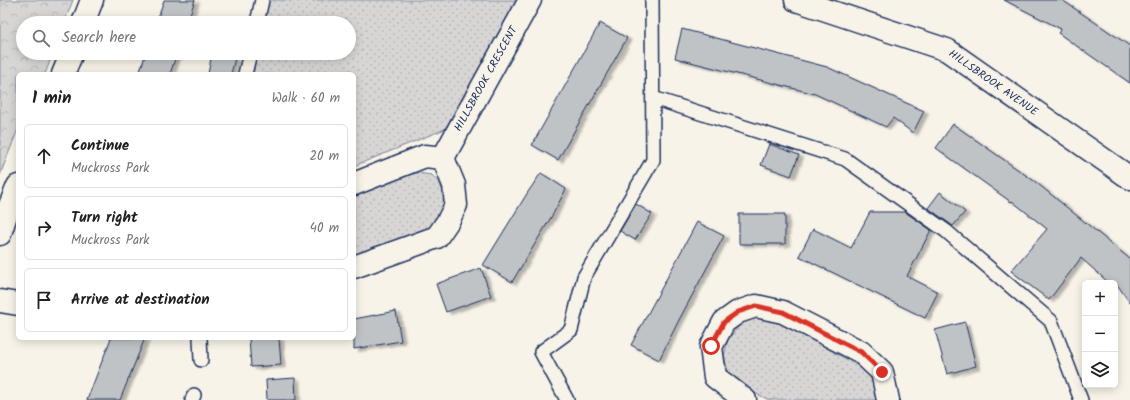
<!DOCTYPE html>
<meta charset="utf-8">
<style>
:root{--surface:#fff;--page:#f6f6f6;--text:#202124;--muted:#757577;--line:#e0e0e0}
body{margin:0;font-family:Kalam,sans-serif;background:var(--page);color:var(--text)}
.controls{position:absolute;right:12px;bottom:12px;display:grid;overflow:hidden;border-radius:6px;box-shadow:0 2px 10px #0003}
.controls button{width:36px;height:36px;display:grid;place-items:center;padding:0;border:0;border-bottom:1px solid var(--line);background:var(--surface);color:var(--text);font:20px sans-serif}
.stop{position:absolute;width:12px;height:12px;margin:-9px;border:3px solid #d93025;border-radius:50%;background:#fff}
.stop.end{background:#d93025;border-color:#fff;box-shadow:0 1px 4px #0008}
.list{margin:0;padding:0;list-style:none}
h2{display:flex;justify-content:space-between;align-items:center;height:52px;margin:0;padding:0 16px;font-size:17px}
h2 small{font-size:13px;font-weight:400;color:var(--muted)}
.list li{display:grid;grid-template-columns:26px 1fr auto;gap:12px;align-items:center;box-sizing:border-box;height:64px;margin:0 8px 8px;padding:0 8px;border:1px solid var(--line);border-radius:6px}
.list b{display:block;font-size:15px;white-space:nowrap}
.list p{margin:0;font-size:13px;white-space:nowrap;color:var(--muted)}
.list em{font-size:13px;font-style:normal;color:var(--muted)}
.icon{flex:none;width:22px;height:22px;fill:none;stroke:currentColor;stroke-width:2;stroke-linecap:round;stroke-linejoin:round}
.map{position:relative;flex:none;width:1130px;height:400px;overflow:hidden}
.search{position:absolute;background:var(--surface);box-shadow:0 2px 10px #0003;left:16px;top:16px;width:340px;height:44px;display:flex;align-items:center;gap:10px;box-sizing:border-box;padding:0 14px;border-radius:22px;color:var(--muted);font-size:15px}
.panel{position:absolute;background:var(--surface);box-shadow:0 2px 10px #0003;left:16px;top:72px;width:340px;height:268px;border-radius:6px}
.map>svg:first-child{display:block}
.grass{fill:url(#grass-dots);stroke:#798299}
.park{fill:url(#park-crowns);stroke:#798299}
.building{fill:#c0c3c5;stroke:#1b2f5e;filter:url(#shadow)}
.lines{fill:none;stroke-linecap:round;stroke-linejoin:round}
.lane-casing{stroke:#1b2f5e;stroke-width:16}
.street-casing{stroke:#1b2f5e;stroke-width:25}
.secondary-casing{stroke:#1b2f5e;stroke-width:25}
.lane{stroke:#f7f3e8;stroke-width:13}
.street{stroke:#f7f3e8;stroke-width:22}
.secondary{stroke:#f7f3e8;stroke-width:22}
.route{stroke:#d93025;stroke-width:5}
.labels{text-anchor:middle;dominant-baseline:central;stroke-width:4;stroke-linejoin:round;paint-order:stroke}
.street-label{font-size:11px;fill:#1b2f5e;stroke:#f7f3e8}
</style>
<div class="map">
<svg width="1130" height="400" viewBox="0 0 1130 400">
<defs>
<pattern id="grass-dots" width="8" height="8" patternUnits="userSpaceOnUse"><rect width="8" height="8" fill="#d7d6d4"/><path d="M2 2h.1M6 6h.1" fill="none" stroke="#b8b8b8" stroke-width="1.8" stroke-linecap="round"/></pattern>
<pattern id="park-crowns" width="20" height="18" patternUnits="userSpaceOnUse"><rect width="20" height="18" fill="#d7d6d4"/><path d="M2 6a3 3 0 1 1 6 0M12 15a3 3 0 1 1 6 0" fill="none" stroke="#b8b8b8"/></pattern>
<filter id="shadow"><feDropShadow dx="4.5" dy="2.5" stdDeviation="1" flood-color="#0004"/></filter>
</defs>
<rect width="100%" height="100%" fill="#f7f3e8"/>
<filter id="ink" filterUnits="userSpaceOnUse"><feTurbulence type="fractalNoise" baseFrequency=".025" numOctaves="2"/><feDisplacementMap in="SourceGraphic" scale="8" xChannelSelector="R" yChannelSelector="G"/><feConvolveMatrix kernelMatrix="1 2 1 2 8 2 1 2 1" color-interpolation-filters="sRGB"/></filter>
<g filter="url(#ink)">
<path class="grass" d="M269 0H519L445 129 354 166V74H253L257 53H349V23H264Z
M417 173 432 175 439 183 445 195V207L442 217 424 232 354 257V192L397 176Z
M764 316 818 343 865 370 877 383 878 400H769L735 383 728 371 724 356 728 339 745 319Z"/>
<path class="park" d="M0 0H73L64 23H23V53H53L45 74H18V129L0 175Z"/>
<path class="building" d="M164 0H195L187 23H156Z
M1004 0H1062L1130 46V83L1058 33 1061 29Z
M600 23 627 38 558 160 532 145Z
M682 29 827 67 924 111 913 133 893 118 886 127 815 94 675 58Z
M146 53H177L170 74H139Z
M212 53 235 58 231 74H208Z
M953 124 1037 183 1130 259V303L1116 283H1109L1081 258 1049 300 1011 271 1047 229 1012 201 1011 202 936 148Z
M769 144 799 155 791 176 761 165Z
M541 173 566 189 553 214 512 282 483 265 528 192Z
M940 192 965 212 953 226 928 208Z
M636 204 652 214 635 240 620 231Z
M870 212H905L931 230 907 276 938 292 925 318 799 256 813 229 851 248Z
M739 214H785V244H739Z
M697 222 724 236 679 320 659 360 631 345Z
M481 268 491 296 446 312 436 284Z
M396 311 401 341 354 349V319Z
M965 322 976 366 947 374 935 330Z
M111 338H145L120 400H87Z
M249 338H279L281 365 251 367Z
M295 378 296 400H267L266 380Z"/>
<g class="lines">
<g class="lane-casing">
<path id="lane" d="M257 23 262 0
M245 74 250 53
M653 98 845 159 946 231 1051 321 1081 400
M200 338 201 360
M192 400 194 395
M567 400 541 352 571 330 584 277 653 160 652 0"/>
</g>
<g class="street-casing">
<path id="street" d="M796 0 947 50 1130 178
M443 158 530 0
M354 184 425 156 443 158
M354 267 437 237 448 221 456 205 454 185 443 158
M0 301 18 304
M745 400 715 377 711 347 724 322 738 312 756 306 783 312 861 352 882 372 888 400"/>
</g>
<g class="secondary-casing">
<path id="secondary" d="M83 23 92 0
M63 74 72 53
M0 234 6 215 18 186"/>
</g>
<use href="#lane" class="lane"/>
<use href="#street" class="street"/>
<use href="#secondary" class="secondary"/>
</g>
</g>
<g class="lines" filter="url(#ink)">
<path class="route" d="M711 346 724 322 738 312 756 306 783 312 814 328 861 352 882 372"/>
</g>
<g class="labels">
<g class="street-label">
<text transform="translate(486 79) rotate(-61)">HILLSBROOK CRESCENT</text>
<text transform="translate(993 83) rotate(35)">HILLSBROOK AVENUE</text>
</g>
</g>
</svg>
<div class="controls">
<button>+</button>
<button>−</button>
<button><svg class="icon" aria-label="layers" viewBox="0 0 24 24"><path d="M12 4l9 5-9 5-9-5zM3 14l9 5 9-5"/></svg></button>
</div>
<div class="stop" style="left:711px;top:346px"></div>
<div class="stop end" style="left:882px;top:372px"></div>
<div class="search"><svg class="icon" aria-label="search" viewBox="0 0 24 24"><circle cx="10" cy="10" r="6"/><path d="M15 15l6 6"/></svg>Search here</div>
<section class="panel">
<h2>1 min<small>Walk · 60 m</small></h2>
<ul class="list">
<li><svg class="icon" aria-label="ahead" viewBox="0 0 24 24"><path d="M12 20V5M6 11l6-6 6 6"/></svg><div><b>Continue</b><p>Muckross Park</p></div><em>20 m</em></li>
<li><svg class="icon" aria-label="right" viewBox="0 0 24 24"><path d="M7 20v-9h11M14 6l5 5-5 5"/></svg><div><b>Turn right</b><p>Muckross Park</p></div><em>40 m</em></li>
<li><svg class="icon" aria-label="arrive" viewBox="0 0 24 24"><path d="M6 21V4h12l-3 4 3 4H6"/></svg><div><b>Arrive at destination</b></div></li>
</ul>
</section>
</div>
